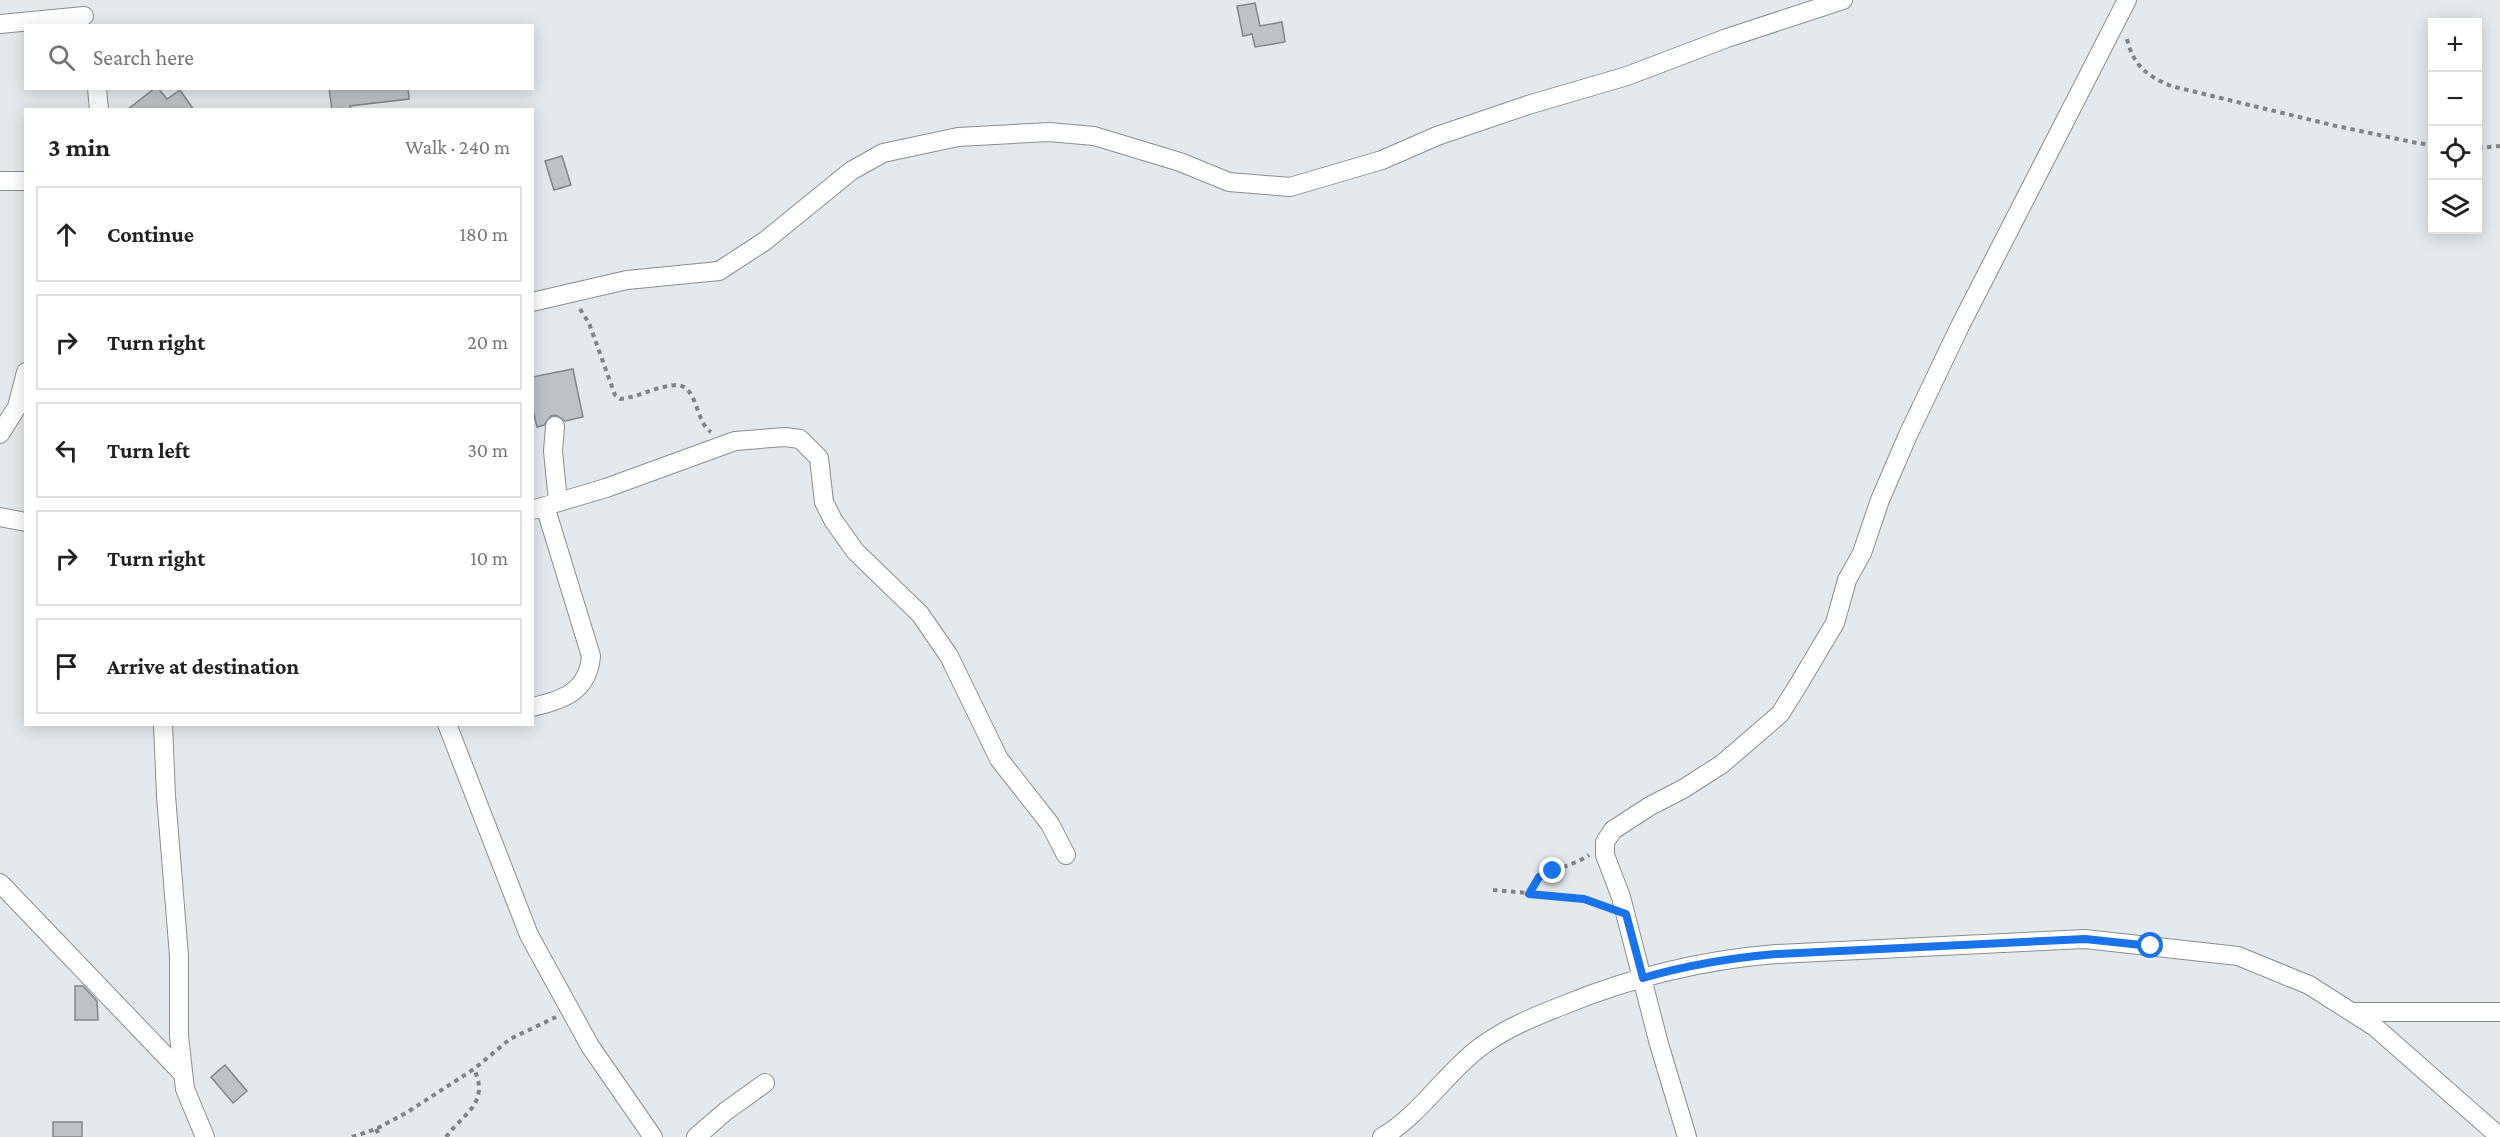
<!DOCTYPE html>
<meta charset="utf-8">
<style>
:root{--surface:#fff;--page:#f2f2f2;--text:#202124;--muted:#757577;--line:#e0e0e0}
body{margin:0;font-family:"Crimson Pro",serif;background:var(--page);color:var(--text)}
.controls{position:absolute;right:18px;top:18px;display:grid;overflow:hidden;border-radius:0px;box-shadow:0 3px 15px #0003}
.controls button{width:54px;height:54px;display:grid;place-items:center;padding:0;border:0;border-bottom:2px solid var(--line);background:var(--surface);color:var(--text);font:30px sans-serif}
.stop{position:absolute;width:18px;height:18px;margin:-14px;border:4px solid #1a73e8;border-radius:50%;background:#fff}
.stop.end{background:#1a73e8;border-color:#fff;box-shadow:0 2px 6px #0008}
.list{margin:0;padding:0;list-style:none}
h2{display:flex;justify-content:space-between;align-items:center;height:78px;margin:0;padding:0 24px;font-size:26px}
h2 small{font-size:20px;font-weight:400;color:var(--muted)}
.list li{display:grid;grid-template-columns:39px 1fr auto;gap:18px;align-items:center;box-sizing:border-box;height:96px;margin:0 12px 12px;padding:0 12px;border:2px solid var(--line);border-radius:0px}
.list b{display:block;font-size:22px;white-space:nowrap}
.list em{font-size:20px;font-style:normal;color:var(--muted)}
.icon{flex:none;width:33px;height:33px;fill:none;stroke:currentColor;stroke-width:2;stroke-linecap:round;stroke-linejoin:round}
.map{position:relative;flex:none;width:2500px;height:1137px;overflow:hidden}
.search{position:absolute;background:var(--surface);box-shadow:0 3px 15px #0003;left:24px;top:24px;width:510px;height:66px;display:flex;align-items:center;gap:15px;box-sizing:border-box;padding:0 21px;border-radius:0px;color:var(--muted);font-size:22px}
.panel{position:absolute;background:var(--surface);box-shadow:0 3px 15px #0003;left:24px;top:108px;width:510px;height:618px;border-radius:0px}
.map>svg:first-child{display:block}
.building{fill:#bdc2c7;stroke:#81868a;stroke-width:1.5}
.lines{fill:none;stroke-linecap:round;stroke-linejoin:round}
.minor-casing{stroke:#888d91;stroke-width:20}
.path{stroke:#808386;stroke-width:4;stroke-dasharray:4.5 4.5;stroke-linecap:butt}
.minor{stroke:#fff;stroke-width:18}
.route{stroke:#1a73e8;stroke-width:8}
</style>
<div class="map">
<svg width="2500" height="1137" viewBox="0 0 2500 1137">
<rect width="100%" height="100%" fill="#e4e9ed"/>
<path class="building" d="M1255 3 1260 26 1282 22 1285 42 1255 47 1252 34 1243 36 1237 6Z
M155 88H158L167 99 180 90 194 110H127Z
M329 88H408L409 99 350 106 351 110H332Z
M562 156 571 185 554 190 545 161Z
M573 369 583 417 565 421 556 415 551 416 544 425 537 427 532 406V377Z
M75 986H83L97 1001 98 1020H75Z
M225 1065 247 1091 233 1103 211 1077Z
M53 1122H82V1137H53Z"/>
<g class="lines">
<g class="minor-casing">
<path id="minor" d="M0 24 84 16
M97 88 99 110
M0 181H26
M532 302 627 280 719 271 765 241 851 171 883 153 958 137 1049 132 1094 136 1180 162 1229 182 1290 187 1382 160 1437 136 1528 105 1627 76 1727 38 1843 0
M555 426 553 451 558 502
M0 434 17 407 26 372
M532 510 606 488 735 441 785 437 800 439 819 458 824 502 833 520 855 551 920 614 949 656 999 759 1050 824 1066 855
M0 517 26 522
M532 707C564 700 588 691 591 656L545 506
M163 724 166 796 179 956V1036L185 1089 205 1137
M447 724 529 935 590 1046 653 1137
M0 883 183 1074
M2352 1012H2500
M696 1137 726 1111 765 1083
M1382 1137C1417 1118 1446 1073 1479 1048 1506 1028 1533 1017 1564 1005 1632 977 1703 960 1776 954L2085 939 2238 956 2309 985 2375 1027 2500 1137
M1687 1137 1659 1044 1621 897 1605 855V842L1613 830 1650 806 1683 789 1722 764 1780 714 1797 687 1835 623 1847 580 1862 553 1880 500 1908 435 1960 326 2127 0"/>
</g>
<path class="path" d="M2127 39C2133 65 2147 76 2171 86L2332 125 2417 143 2432 145
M2478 148 2500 146
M580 309 589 323 615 395 620 399C640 397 656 386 676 385 698 385 695 422 711 432
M1493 890 1576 897 1605 906
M1529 894C1539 868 1568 870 1589 855
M376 1129 380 1137
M352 1137 376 1129 406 1113 474 1069 510 1039 556 1017
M446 1137C464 1113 490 1103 474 1069"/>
<use href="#minor" class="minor"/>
</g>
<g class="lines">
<path class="route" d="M1553 871 1539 877 1529 894 1584 899 1626 914 1643 978C1687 965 1730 958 1776 954L2085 939 2151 946"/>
</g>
</svg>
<div class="controls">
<button>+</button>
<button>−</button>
<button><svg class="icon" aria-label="locate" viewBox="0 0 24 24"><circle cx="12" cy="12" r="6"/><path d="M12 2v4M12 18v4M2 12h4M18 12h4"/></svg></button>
<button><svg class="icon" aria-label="layers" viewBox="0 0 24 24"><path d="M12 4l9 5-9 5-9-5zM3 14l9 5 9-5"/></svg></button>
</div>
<div class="stop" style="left:2151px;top:946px"></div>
<div class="stop end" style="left:1553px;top:871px"></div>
<div class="search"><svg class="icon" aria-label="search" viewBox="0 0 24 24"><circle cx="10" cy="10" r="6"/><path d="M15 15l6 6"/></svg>Search here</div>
<section class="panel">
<h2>3 min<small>Walk · 240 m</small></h2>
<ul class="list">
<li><svg class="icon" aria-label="ahead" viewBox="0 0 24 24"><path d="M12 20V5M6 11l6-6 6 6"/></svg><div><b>Continue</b></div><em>180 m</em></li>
<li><svg class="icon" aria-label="right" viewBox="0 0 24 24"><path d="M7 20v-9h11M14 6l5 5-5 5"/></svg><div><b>Turn right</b></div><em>20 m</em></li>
<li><svg class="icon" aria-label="left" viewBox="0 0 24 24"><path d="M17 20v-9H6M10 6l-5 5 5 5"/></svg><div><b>Turn left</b></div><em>30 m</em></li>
<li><svg class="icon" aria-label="right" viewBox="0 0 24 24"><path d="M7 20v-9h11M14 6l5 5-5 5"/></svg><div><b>Turn right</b></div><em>10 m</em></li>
<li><svg class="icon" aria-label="arrive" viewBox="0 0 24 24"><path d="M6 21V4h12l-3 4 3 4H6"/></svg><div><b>Arrive at destination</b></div></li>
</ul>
</section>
</div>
